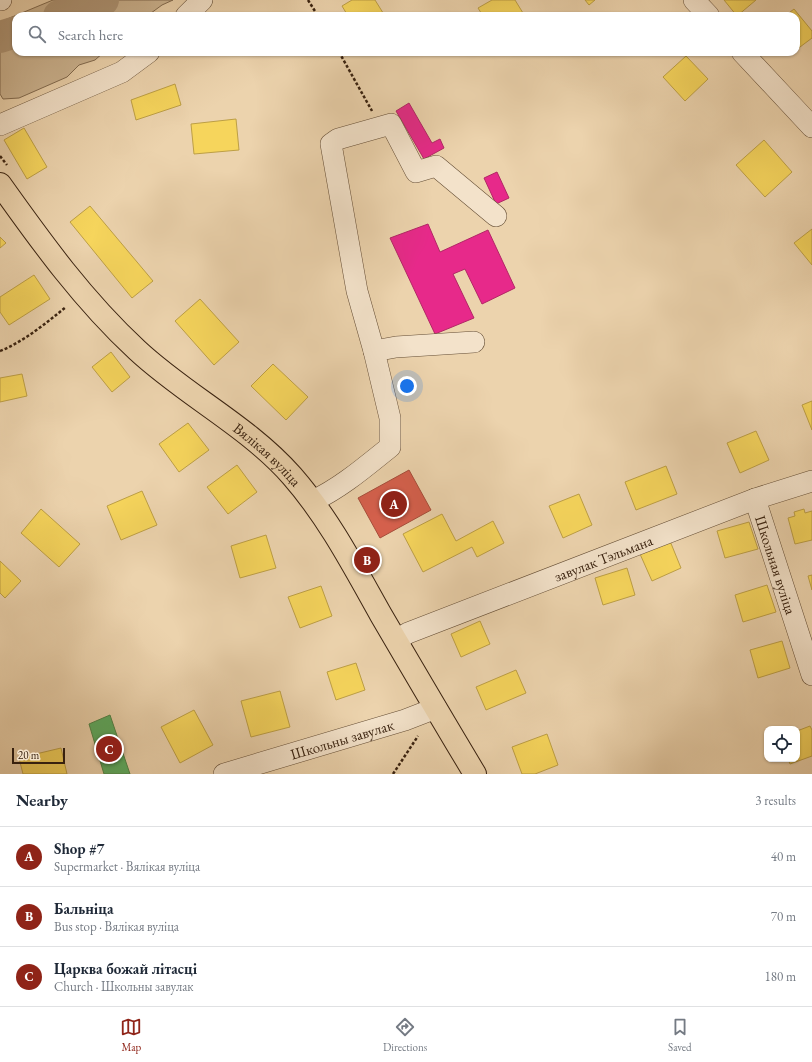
<!DOCTYPE html>
<meta charset="utf-8">
<style>
:root{--surface:#fff;--page:#f6f6f7;--text:#1f2937;--muted:#747a83;--line:#e0e1e3;--accent:#8f2418}
body{margin:0;font-family:"EB Garamond",serif;background:var(--page);color:var(--text)}
.controls{position:absolute;right:12px;bottom:12px;display:grid;overflow:hidden;border-radius:8px;box-shadow:0 1px 3px #0004}
.controls button{width:36px;height:36px;display:grid;place-items:center;padding:0;border:0;border-bottom:1px solid var(--line);background:var(--surface);color:var(--text);font:20px sans-serif}
.scale{position:absolute;left:12px;bottom:10px;width:53px;box-sizing:border-box;padding-left:4px;border:2px solid #38210f;border-top:0;font-size:11px;line-height:14px;white-space:nowrap;color:#38210f;-webkit-text-stroke:3px #f3e2ca;paint-order:stroke}
.you{position:absolute;left:407px;top:386px;width:14px;height:14px;margin:-10px;border:3px solid #fff;border-radius:50%;background:#1a73e8;box-shadow:0 0 0 6px #1a73e833}
.badge{display:grid;place-items:center;width:26px;height:26px;border-radius:50%;background:var(--accent);color:#fff;font-size:13px;font-weight:700}
.pin{position:absolute;translate:-50% -50%;border:2px solid #fff;box-shadow:0 1px 4px #0006}
.list{margin:0;padding:0;list-style:none}
h2{display:flex;justify-content:space-between;align-items:center;height:52px;margin:0;padding:0 16px;font-size:17px}
h2 small{font-size:13px;font-weight:400;color:var(--muted)}
.list li{display:grid;grid-template-columns:26px 1fr auto;gap:12px;align-items:center;box-sizing:border-box;height:60px;padding:0 16px;border-top:1px solid var(--line)}
.list b{display:block;font-size:15px;white-space:nowrap}
.list p{margin:0;font-size:13px;white-space:nowrap;color:var(--muted)}
.list em{font-size:13px;font-style:normal;color:var(--muted)}
.icon{flex:none;width:22px;height:22px;fill:none;stroke:currentColor;stroke-width:2;stroke-linecap:round;stroke-linejoin:round}
.map{position:relative;flex:none;width:812px;height:774px;overflow:hidden}
.search{position:absolute;background:var(--surface);box-shadow:0 1px 3px #0004;left:12px;right:12px;top:12px;height:44px;display:flex;align-items:center;gap:10px;box-sizing:border-box;padding:0 14px;border-radius:12px;color:var(--muted);font-size:15px}
.sheet{height:232px;background:var(--surface)}
nav{display:flex;justify-content:space-around;align-items:center;box-sizing:border-box;height:56px;border-top:1px solid var(--line);background:var(--surface);font-size:11px;color:var(--muted)}
nav a{display:grid;justify-items:center;gap:2px}
nav .on{color:var(--accent)}
.map>svg:first-child{display:block}
.green{fill:#cdb592;stroke:#826b50}
.homes{fill:#f6d55c;stroke:#bd9f45}
.shops{fill:#d6604d;stroke:#a74d3a}
.health{fill:#e7298a;stroke:#b22765}
.public{fill:#5aae61;stroke:#508448}
.lines{fill:none;stroke-linecap:round;stroke-linejoin:round}
.river{stroke:#af9677;stroke-width:32}
.minor-casing{stroke:#654e36;stroke-width:22}
.major-casing{stroke:#38210f;stroke-width:24}
.path{stroke:#38210f;stroke-width:2.5;stroke-dasharray:3 2;stroke-linecap:butt}
.minor{stroke:#f3e2ca;stroke-width:21}
.major{stroke:#ecd3ad;stroke-width:22}
.labels{text-anchor:middle;dominant-baseline:central;stroke-width:4;stroke-linejoin:round;paint-order:stroke}
.street-label{font-size:15px;fill:#38210f;stroke:#f3e2ca}
</style>
<div class="map">
<svg width="812" height="774" viewBox="0 0 812 774">
<rect width="100%" height="100%" fill="#ecd3ad"/>
<filter id="stains"><feTurbulence type="fractalNoise" baseFrequency=".005" numOctaves="4"/><feColorMatrix values="0 0 0 0 .2 0 0 0 0 .09 0 0 0 0 .02 0 0 0 .5 -.17"/></filter>
<radialGradient id="worn" r=".72"><stop offset=".6" stop-color="#630" stop-opacity="0"/><stop offset="1" stop-color="#630" stop-opacity=".3"/></radialGradient>
<path class="green" d="M53 0H173L162 5 147 16H16V52H104L95 60 79 65 67 77 19 98 3 99 0 94V22Z"/>
<path class="homes" d="M352 0H375L385 16H348L342 6Z
M492 0H515L523 13 518 16H483L478 8Z
M585 0H595L589 5Z
M724 0H756L737 16Z
M794 9 812 31V38L796 50V16H785Z
M686 56 708 79 685 101 663 77Z
M175 84 181 105 136 120 131 100Z
M236 119 239 150 194 154 191 124Z
M24 128 47 167 27 179 4 140Z
M764 140 792 172 765 197 736 165Z
M90 206 153 281 132 298 70 222Z
M812 229V265L794 243Z
M0 237 6 243 0 248Z
M34 275 50 299 9 325 0 312V297Z
M200 299 239 342 214 365 175 321Z
M111 352 130 377 112 392 92 367Z
M273 364 308 397 286 420 251 386Z
M22 374 27 396 0 402V378Z
M812 401V430L802 405Z
M188 423 209 450 179 472 159 444Z
M756 431 769 460 740 473 727 443Z
M237 465 257 492 228 514 207 487Z
M666 466 677 494 636 510 625 482Z
M142 491 157 525 121 540 107 506Z
M579 494 592 525 563 538 549 506Z
M41 509 80 544 59 567 21 533Z
M804 509 805 513 812 511V540L795 544 788 518 795 516 794 512Z
M442 514 456 541 493 521 504 543 477 557 472 547 423 572 403 534Z
M749 522 758 549 725 558 717 531Z
M266 535 276 568 240 578 231 546Z
M670 541 681 568 652 581 640 554Z
M0 561 21 581 5 598 0 593Z
M627 568 635 595 603 605 595 578Z
M812 575V590L808 576Z
M767 585 776 612 743 622 735 595Z
M321 586 332 616 300 628 288 597Z
M480 621 490 644 461 657 451 634Z
M782 641 790 668 758 678 750 650Z
M356 663 365 690 336 700 327 672Z
M516 670 526 693 486 710 476 687Z
M280 691 290 727 251 737 241 701Z
M194 710 213 745 180 763 161 727Z
M810 726 812 730V756L790 764 788 759H797V731Z
M547 734 558 765 535 774H522L512 747Z
M61 748 67 774H23L19 758Z"/>
<path class="shops" d="M409 470 431 510 380 538 358 498Z"/>
<path class="health" d="M409 103 432 143 440 139 444 148 424 159 396 111Z
M497 172 509 198 496 204 484 178Z
M428 224 440 252 488 230 515 288 482 304 465 269 453 274 474 318 435 334 390 238Z"/>
<path class="public" d="M110 715 130 774H104L89 724Z"/>
<g class="lines">
<path class="river" d="M59 16 103 0
M0 37 16 32"/>
<g class="minor-casing">
<g id="minor">
<path d="M0 0H1"/>
<path d="M694 0 709 16"/>
<path d="M186 16 202 0"/>
<path d="M742 52 812 127"/>
<path d="M0 125 122 72 149 52"/>
<path d="M374 351 396 347 474 342"/>
<path id="s1" d="M755 499 812 675"/>
<path d="M313 501C342 487 365 467 390 447V418L374 351 357 291 331 144 338 139 391 124 416 172 436 166 496 216"/>
<path id="s2" d="M396 640 408 633 755 499 812 481"/>
<path id="s3" d="M224 774 405 720 436 708"/>
</g>
</g>
<g class="major-casing">
<g id="major">
<path id="s4" d="M0 184C42 243 83 300 137 350 185 395 248 426 292 476 328 517 354 567 381 615 412 668 443 721 475 774"/>
</g>
</g>
<path class="path" d="M308 0 318 16
M339 52 372 111
M0 156 7 165
M0 351C25 341 46 323 66 307
M393 774 418 736"/>
<use href="#minor" class="minor"/>
<use href="#major" class="major"/>
</g>
<g class="labels">
<g class="street-label">
<text stroke="none"><textPath href="#s4" startOffset="383">Вялікая вуліца</textPath></text>
<text stroke="none"><textPath href="#s2" startOffset="223">завулак Тэльмана</textPath></text>
<text stroke="none"><textPath href="#s1" startOffset="69">Школьная вуліца</textPath></text>
<text stroke="none"><textPath href="#s3" startOffset="123">Школьны завулак</textPath></text>
</g>
</g>
<rect width="100%" height="100%" filter="url(#stains)"/>
<rect width="100%" height="100%" fill="url(#worn)"/>
</svg>
<div class="controls">
<button><svg class="icon" aria-label="locate" viewBox="0 0 24 24"><circle cx="12" cy="12" r="6"/><path d="M12 2v4M12 18v4M2 12h4M18 12h4"/></svg></button>
</div>
<div class="scale">20 m</div>
<div class="you"></div>
<div class="pin badge" style="left:394px;top:504px">A</div>
<div class="pin badge" style="left:367px;top:560px">B</div>
<div class="pin badge" style="left:109px;top:749px">C</div>
<div class="search"><svg class="icon" aria-label="search" viewBox="0 0 24 24"><circle cx="10" cy="10" r="6"/><path d="M15 15l6 6"/></svg>Search here</div>
</div>
<section class="sheet">
<h2>Nearby<small>3 results</small></h2>
<ul class="list">
<li><span class="badge">A</span><div><b>Shop #7</b><p>Supermarket · Вялікая вуліца</p></div><em>40 m</em></li>
<li><span class="badge">B</span><div><b>Бальніца</b><p>Bus stop · Вялікая вуліца</p></div><em>70 m</em></li>
<li><span class="badge">C</span><div><b>Царква божай літасці</b><p>Church · Школьны завулак</p></div><em>180 m</em></li>
</ul>
</section>
<nav>
<a class="on"><svg class="icon" aria-label="map" viewBox="0 0 24 24"><path d="M3 6l6-2 6 2 6-2v14l-6 2-6-2-6 2zM9 4v14M15 6v14"/></svg>Map</a>
<a><svg class="icon" aria-label="directions" viewBox="0 0 24 24"><path d="M12 3l9 9-9 9-9-9zM9 14v-3h6M13 9l2 2-2 2"/></svg>Directions</a>
<a><svg class="icon" aria-label="saved" viewBox="0 0 24 24"><path d="M7 4h10v16l-5-4-5 4z"/></svg>Saved</a>
</nav>
